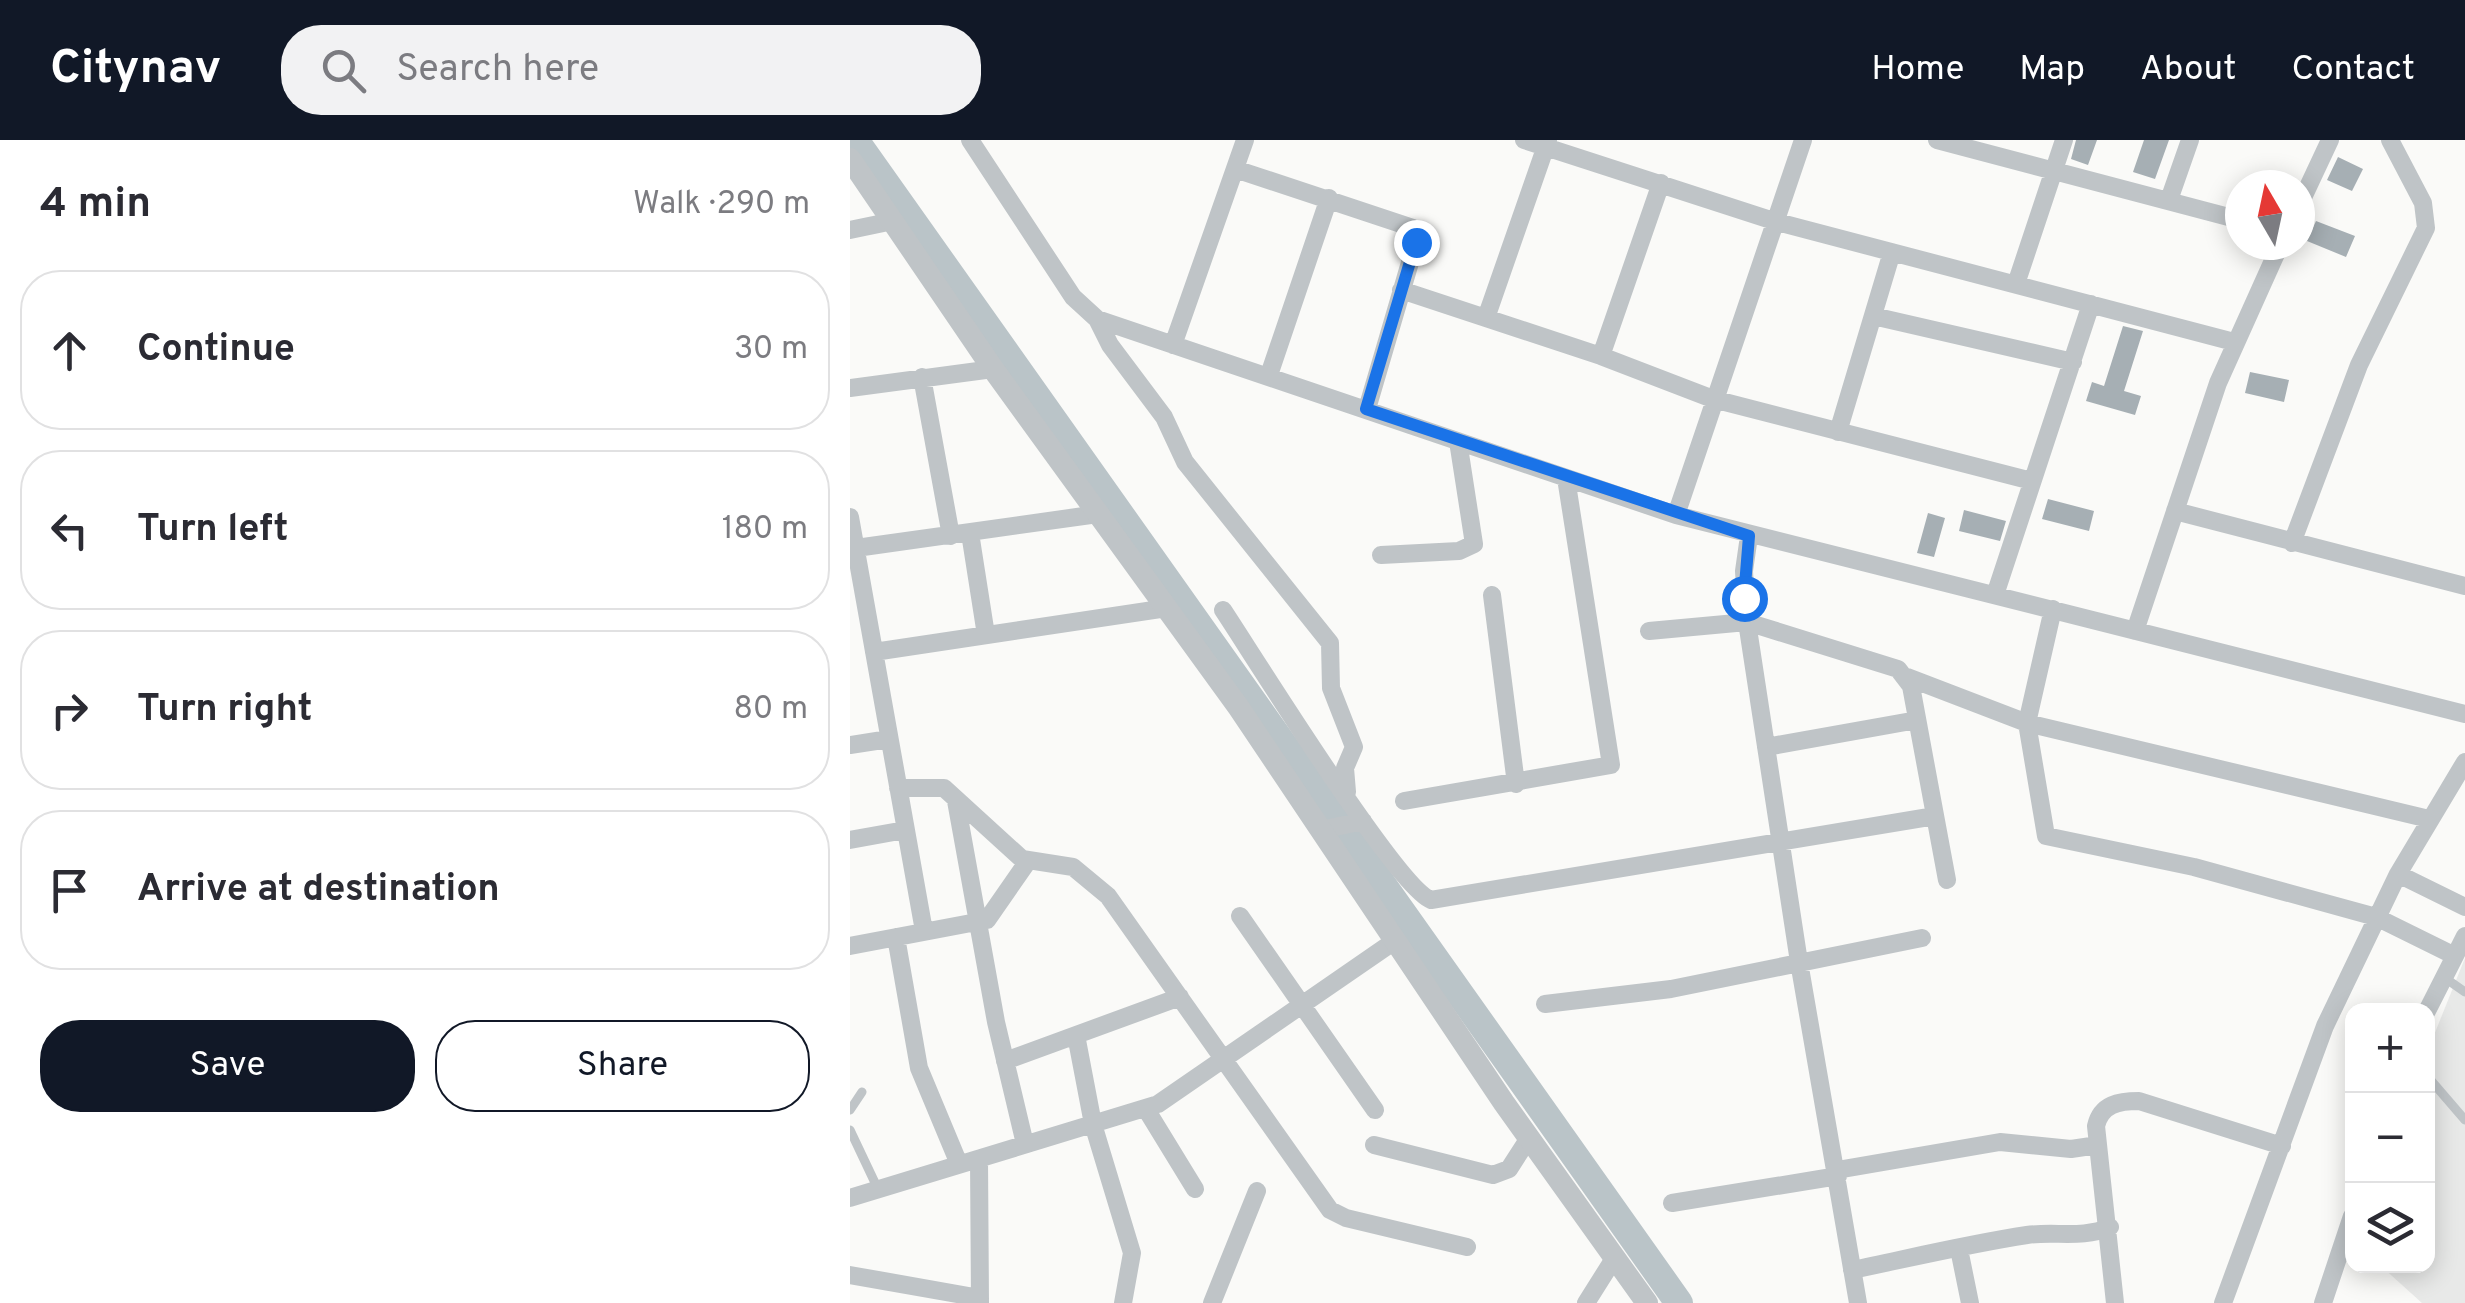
<!DOCTYPE html>
<meta charset="utf-8">
<style>
:root{--surface:#fff;--page:#f2f2f3;--text:#2b2b33;--muted:#7c7c81;--line:#e1e1e2;--accent:#111827}
body{margin:0;font-family:Overpass,sans-serif;background:var(--page);color:var(--text)}
.controls{position:absolute;right:30px;bottom:30px;display:grid;overflow:hidden;border-radius:20px;box-shadow:0 5px 25px #0003}
.controls button{width:90px;height:90px;display:grid;place-items:center;padding:0;border:0;border-bottom:2px solid var(--line);background:var(--surface);color:var(--text);font:50px sans-serif}
.compass{position:absolute;left:1375px;top:30px;width:90px;height:90px;border-radius:50%;background:var(--surface);box-shadow:0 5px 25px #0003;rotate:351deg}
.stop{position:absolute;width:30px;height:30px;margin:-22px;border:8px solid #1a73e8;border-radius:50%;background:#fff}
.stop.end{background:#1a73e8;border-color:#fff;box-shadow:0 2px 10px #0008}
.list{margin:0;padding:0;list-style:none}
h2{display:flex;justify-content:space-between;align-items:center;height:130px;margin:0;padding:0 40px;font-size:42px}
h2 small{font-size:32px;font-weight:400;color:var(--muted)}
.list li{display:grid;grid-template-columns:65px 1fr auto;gap:30px;align-items:center;box-sizing:border-box;height:160px;margin:0 20px 20px;padding:0 20px;border:2px solid var(--line);border-radius:40px}
.list b{display:block;font-size:38px;white-space:nowrap}
.list em{font-size:32px;font-style:normal;color:var(--muted)}
.actions{display:flex;gap:20px;padding:30px 40px}
.actions a{flex:1;padding:22px 0;border:2px solid var(--accent);border-radius:40px;text-align:center;font-size:35px;color:var(--accent)}
.actions .main{background:var(--accent);color:#fff}
.icon{flex:none;width:55px;height:55px;fill:none;stroke:currentColor;stroke-width:2;stroke-linecap:round;stroke-linejoin:round}
.map{position:relative;flex:none;width:1615px;height:1163px;overflow:hidden}
header{display:flex;align-items:center;gap:60px;box-sizing:border-box;height:140px;padding:0 50px;background:var(--accent);color:#fff}
header strong{font-size:48px}
nav{display:flex;gap:55px;margin-inline-start:auto;font-size:35px}
.search{width:700px;height:90px;background:var(--page);display:flex;align-items:center;gap:25px;box-sizing:border-box;padding:0 35px;border-radius:40px;color:var(--muted);font-size:38px}
main{display:flex}
aside{flex:1;background:var(--surface)}
.map>svg:first-child{display:block}
.built{fill:#e8e9e8}
.lines{fill:none;stroke-linecap:round;stroke-linejoin:round}
.river{stroke:#bac4c8;stroke-width:28}
.building{fill:#a6afb4}
.service{stroke:#bfc4c7;stroke-width:9}
.minor{stroke:#bfc4c7;stroke-width:18}
.tertiary{stroke:#bfc4c7;stroke-width:22}
.route{stroke:#1a73e8;stroke-width:12}
</style>
<header>
<strong>Citynav</strong>
<div class="search"><svg class="icon" aria-label="search" viewBox="0 0 24 24"><circle cx="10" cy="10" r="6"/><path d="M15 15l6 6"/></svg>Search here</div>
<nav><a>Home</a><a>Map</a><a>About</a><a>Contact</a></nav>
</header>
<main>
<aside>
<h2>4 min<small>Walk · 290 m</small></h2>
<ul class="list">
<li><svg class="icon" aria-label="ahead" viewBox="0 0 24 24"><path d="M12 20V5M6 11l6-6 6 6"/></svg><div><b>Continue</b></div><em>30 m</em></li>
<li><svg class="icon" aria-label="left" viewBox="0 0 24 24"><path d="M17 20v-9H6M10 6l-5 5 5 5"/></svg><div><b>Turn left</b></div><em>180 m</em></li>
<li><svg class="icon" aria-label="right" viewBox="0 0 24 24"><path d="M7 20v-9h11M14 6l5 5-5 5"/></svg><div><b>Turn right</b></div><em>80 m</em></li>
<li><svg class="icon" aria-label="arrive" viewBox="0 0 24 24"><path d="M6 21V4h12l-3 4 3 4H6"/></svg><div><b>Arrive at destination</b></div></li>
</ul>
<div class="actions"><a class="main">Save</a><a>Share</a></div>
</aside>
<div class="map">
<svg width="1615" height="1163" viewBox="0 0 1615 1163">
<rect width="100%" height="100%" fill="#fafaf8"/>
<path class="built" d="M1615 818V1163H1572L1531 1126H1578V910Z"/>
<g class="lines">
<path class="river" d="M5 0 829 1163"/>
</g>
<path class="building" d="M1226 0H1247L1238 25 1221 19Z
M1294 0H1319L1305 39 1283 32Z
M1488 17 1513 29 1502 51 1477 40Z
M1466 81 1505 96 1496 117 1457 101Z
M1273 186 1293 191 1274 251 1291 256 1285 275 1236 261 1242 242 1254 246Z
M1400 232 1439 240 1434 262 1395 253Z
M1198 359 1244 371 1239 391 1192 379Z
M1114 370 1156 381 1150 401 1109 391Z
M1078 373 1095 378 1084 417 1067 413Z"/>
<g class="lines">
<path class="service" d="M1595 838 1615 852
M1578 937 1615 980
M0 970 12 952
M0 990 27 1047"/>
<path class="minor" d="M120 0 223 157 247 179 826 375
M674 0 927 82 1384 202
M953 0 826 375 1615 574
M1087 0 1390 80
M385 29 563 88 566 102 517 269
M1319 60 1340 0
M1450 64 1480 0
M0 90 43 81
M1166 144 1214 0
M551 150 751 216 863 259 1182 341
M1023 176 1223 222
M636 178 698 0
M247 179 260 205 314 277 335 322 480 503 481 548 504 607 495 628 497 652
M323 205 395 0
M751 216 811 43
M419 235 479 58
M72 237 101 396
M0 248 143 229
M988 292 1042 112
M1325 371 1615 446
M0 377 74 791
M120 393 136 495
M899 396 894 431 897 482 949 822 1008 1163
M1442 403 1509 225 1576 88 1573 63 1540 0
M6 408 248 374
M531 415 609 411 624 404 608 301
M642 455 666 644
M1145 455 1241 164
M1203 469 1177 583 1196 696 1344 727 1526 777 1603 815
M373 470C403 515 547 748 581 760L1085 676
M799 491 897 482 1048 529 1061 546 1097 740
M1285 491 1368 243 1430 105
M24 512 317 468
M1057 537 1177 583 1579 679
M0 605 39 599
M916 607 1067 580
M48 648H94L172 719 223 727 258 756 480 1070 496 1078 617 1107
M106 661 146 882 175 1004
M554 661 761 625 716 338
M471 690 513 681
M0 700 55 690
M1548 734 1615 767
M390 776 525 970
M46 797 69 928 109 1024
M0 806 137 780 178 721
M695 864 821 849 1072 798
M1577 871 1615 796
M226 895 243 984 282 1113 273 1163
M155 921 330 857
M296 969 345 1049
M524 1005 643 1035 659 1029 679 998
M129 1019 130 1163
M987 1030 1150 1002 1221 1009 1248 1005
M0 1058 308 964 546 800
M822 1063 988 1036
M1109 1109 1120 1163
M1002 1130C1060 1118 1118 1104 1177 1095 1206 1091 1232 1099 1260 1087
M0 1135 130 1158
M362 1163 407 1051
M736 1163 765 1117
M1265 1163 1246 986C1251 964 1269 961 1289 961L1432 1006
M1373 1163 1475 886 1548 734 1615 622
M1473 1163 1502 1076"/>
<path class="tertiary" d="M0 19 143 229 389 568 654 963 797 1163"/>
</g>
<g class="lines">
<path class="route" d="M566 102 516 269 899 396 894 458"/>
</g>
</svg>
<div class="controls">
<button>+</button>
<button>−</button>
<button><svg class="icon" aria-label="layers" viewBox="0 0 24 24"><path d="M12 4l9 5-9 5-9-5zM3 14l9 5 9-5"/></svg></button>
</div>
<svg class="compass" viewBox="-18 -18 36 36"><path d="M0-13l5 13h-10z" fill="#e53935"/><path d="M0 13l5-13h-10z" fill="#7c7c81"/></svg>
<div class="stop" style="left:894px;top:458px"></div>
<div class="stop end" style="left:566px;top:102px"></div>
</div>
</main>
